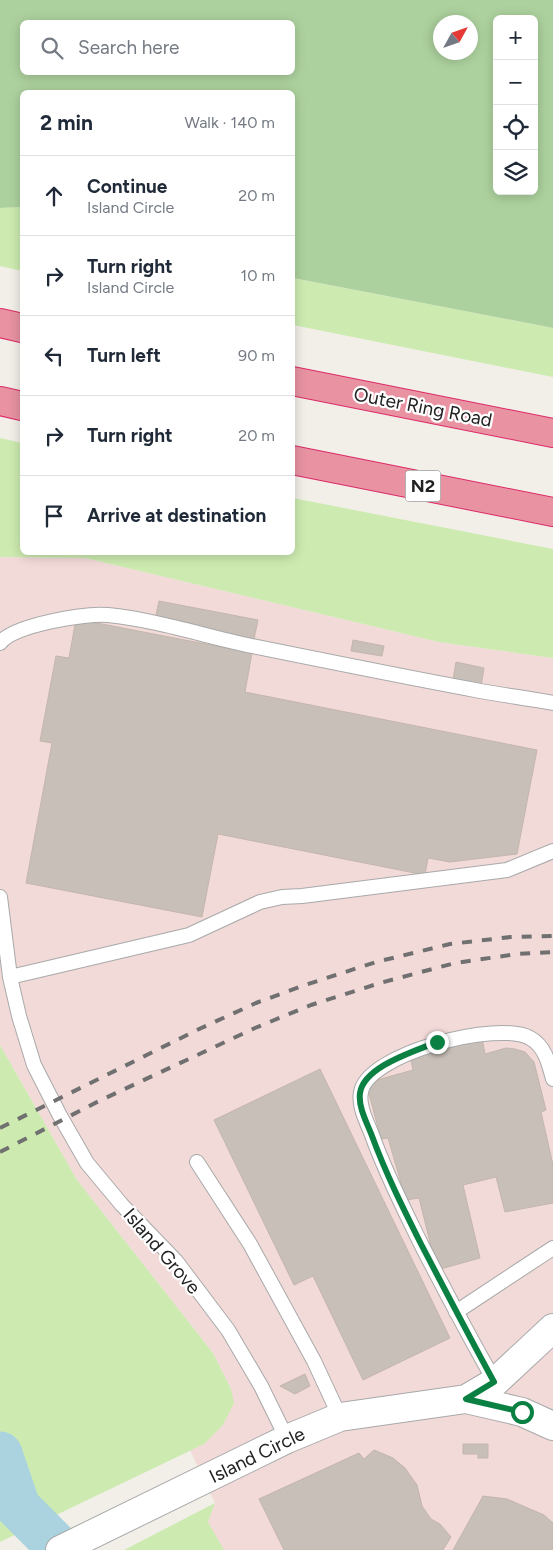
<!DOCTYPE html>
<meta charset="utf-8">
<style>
:root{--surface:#fff;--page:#f6f6f7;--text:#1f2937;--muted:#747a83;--line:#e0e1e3}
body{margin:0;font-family:Figtree,sans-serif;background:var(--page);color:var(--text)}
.controls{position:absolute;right:15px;top:15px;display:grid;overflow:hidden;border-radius:8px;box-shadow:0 2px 12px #0003}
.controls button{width:45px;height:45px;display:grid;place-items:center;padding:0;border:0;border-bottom:1px solid var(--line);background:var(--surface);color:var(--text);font:25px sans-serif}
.compass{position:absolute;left:433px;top:15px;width:45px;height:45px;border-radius:50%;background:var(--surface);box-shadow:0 2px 12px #0003;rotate:50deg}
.stop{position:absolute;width:15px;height:15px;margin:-11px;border:4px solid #0b8043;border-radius:50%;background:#fff}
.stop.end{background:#0b8043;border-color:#fff;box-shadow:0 1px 5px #0008}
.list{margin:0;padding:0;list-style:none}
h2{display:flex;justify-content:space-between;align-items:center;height:65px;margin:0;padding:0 20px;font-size:21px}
h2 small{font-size:16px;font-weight:400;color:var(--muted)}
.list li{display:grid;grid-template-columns:32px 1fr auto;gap:15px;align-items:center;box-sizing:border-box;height:80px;padding:0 20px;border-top:1px solid var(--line)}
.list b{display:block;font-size:19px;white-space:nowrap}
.list p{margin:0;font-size:16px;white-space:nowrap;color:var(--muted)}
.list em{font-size:16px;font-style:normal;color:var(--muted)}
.icon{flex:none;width:28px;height:28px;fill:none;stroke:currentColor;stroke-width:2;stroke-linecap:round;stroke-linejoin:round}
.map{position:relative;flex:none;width:553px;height:1550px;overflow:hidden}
.search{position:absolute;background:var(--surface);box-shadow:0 2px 12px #0003;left:20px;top:20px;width:275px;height:55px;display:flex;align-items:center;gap:12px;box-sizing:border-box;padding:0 18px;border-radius:8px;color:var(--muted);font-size:19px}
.panel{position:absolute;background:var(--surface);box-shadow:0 2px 12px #0003;left:20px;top:90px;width:275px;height:465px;border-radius:8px}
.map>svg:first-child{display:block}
.commercial{fill:#f2dad9}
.grass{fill:#cdebb0}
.forest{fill:#add19e;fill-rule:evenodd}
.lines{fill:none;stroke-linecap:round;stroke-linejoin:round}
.river{stroke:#aad3df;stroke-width:45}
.building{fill:#c7bfb8;stroke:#c4b6ab}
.service-casing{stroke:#a9a9a9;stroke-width:16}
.minor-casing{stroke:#a9a9a9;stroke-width:30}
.motorway-casing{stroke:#dc2a67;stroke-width:30}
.service{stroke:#fff;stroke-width:14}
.minor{stroke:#fff;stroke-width:28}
.motorway{stroke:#e892a2;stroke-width:28}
.rail{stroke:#707070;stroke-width:4;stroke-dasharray:10 10;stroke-linecap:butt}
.route{stroke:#0b8043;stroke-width:6}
.labels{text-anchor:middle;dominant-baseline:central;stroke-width:4.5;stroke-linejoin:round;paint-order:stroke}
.shield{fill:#fff;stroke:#646464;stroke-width:1}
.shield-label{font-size:18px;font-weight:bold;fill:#222}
.street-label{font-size:19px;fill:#222;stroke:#fff}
</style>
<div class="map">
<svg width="553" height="1550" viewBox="0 0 553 1550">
<rect width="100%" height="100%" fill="#f2efe9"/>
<path class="commercial" d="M0 557 85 558 439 642 553 658V1550H224L216 1539 208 1522 215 1503 190 1450 204 1444 231 1389 213 1353 77 1180 0 1045Z"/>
<path class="grass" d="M22 207V271L0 266V208Z
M292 278 553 328V377L293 325Z
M0 438 22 443V552H292L293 498 553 549V658L439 642 85 558 0 557Z
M0 1045 77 1180 213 1353 231 1389 234 1403 223 1425 204 1444 0 1542Z
M215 1503 208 1522 224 1550H124Z"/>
<path class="forest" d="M0 0H553V328L293 278 292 92H22V207L0 208ZM497 19H534V191H497ZM22 22H292V72H22ZM440 22H470V52H440Z"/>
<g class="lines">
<path class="river" d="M0 1454 18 1507 61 1550"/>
</g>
<path class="building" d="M159 601 258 620 254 639 155 620Z
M76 619 252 653 245 692 537 750 517 854 450 862 428 858 425 875 218 834 202 917 26 883 52 743 40 741 56 656 69 658Z
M353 640 384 646 382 656 351 651Z
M456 662 484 668 481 686 453 680Z
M482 1038 485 1054 506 1048 515 1049 525 1052 534 1062 546 1110 541 1112 553 1165V1203L505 1212 496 1177 463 1185 480 1258 437 1270 419 1198 406 1200 388 1138 381 1139 368 1090 371 1084 377 1080 413 1070 410 1055Z
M320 1069 450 1338 363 1380 313 1276 294 1285 214 1120Z
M305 1374 310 1386 295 1394 280 1386Z
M463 1444H488V1458H478V1454H463Z
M374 1450 393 1458 405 1468 417 1485 422 1506 431 1519 440 1524 451 1537 443 1550H284L259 1499 359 1453 364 1459Z
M483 1496 507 1499 544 1515 553 1523V1550H453Z"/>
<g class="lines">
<g class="service-casing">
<path id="service" d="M0 643C14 625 85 613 108 615 157 620 204 636 252 646 326 661 400 676 475 690 501 695 527 698 553 703
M0 897 10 977 19 1016 34 1065 59 1114 87 1163 122 1205 176 1261 228 1330 261 1386 287 1439
M10 977 189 935 260 902 282 897 302 896 507 870 553 851
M197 1162 250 1244 314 1361 340 1417
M456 1312 553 1248
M495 1382C469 1336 444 1289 420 1242 403 1207 385 1172 372 1135 367 1122 358 1106 361 1092 368 1053 499 1020 530 1038 545 1046 549 1064 553 1079"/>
</g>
<g class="minor-casing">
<path id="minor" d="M466 1399 495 1382 553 1328
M60 1550 287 1439 340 1417 466 1399 522 1412 553 1426"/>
</g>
<g class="motorway-casing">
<path id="motorway" d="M0 323 22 328
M292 381 553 433
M0 401 22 406
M292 460 553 512"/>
</g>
<use href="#service" class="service"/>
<use href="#minor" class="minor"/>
<use href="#motorway" class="motorway"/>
<path class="rail" d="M0 1128 197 1030 256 1003 305 985 376 962 450 944 511 937 553 936
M0 1152 99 1101 255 1028 311 1005 380 983 455 963 517 954 553 952"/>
</g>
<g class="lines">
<path class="route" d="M437 1042C416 1051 364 1066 360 1093 358 1107 367 1123 372 1136 386 1174 403 1208 421 1244 445 1290 469 1336 494 1382L466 1399 522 1412"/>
</g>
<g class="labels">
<rect class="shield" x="405.5" y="470.5" width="35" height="31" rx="4"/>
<g class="shield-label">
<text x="423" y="486">N2</text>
</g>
<g class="street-label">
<text transform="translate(423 407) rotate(11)">Outer Ring Road</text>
<text transform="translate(162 1251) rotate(49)">Island Grove</text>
<text transform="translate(257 1455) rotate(-26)">Island Circle</text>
</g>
</g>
</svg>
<div class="controls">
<button>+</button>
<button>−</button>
<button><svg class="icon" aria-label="locate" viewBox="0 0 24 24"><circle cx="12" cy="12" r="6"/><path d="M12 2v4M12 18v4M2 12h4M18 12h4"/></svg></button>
<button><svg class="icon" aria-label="layers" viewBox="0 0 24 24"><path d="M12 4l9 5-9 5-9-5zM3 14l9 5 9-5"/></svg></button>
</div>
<svg class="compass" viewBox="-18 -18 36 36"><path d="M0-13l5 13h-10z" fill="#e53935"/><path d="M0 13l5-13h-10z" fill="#747a83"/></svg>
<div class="stop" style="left:522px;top:1412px"></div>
<div class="stop end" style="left:437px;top:1042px"></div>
<div class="search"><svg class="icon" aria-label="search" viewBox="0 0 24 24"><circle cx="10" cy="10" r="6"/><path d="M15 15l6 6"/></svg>Search here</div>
<section class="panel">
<h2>2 min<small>Walk · 140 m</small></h2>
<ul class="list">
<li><svg class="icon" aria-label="ahead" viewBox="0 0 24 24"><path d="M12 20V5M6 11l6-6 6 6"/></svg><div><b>Continue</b><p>Island Circle</p></div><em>20 m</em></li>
<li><svg class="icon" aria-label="right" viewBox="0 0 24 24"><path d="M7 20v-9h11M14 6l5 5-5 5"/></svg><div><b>Turn right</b><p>Island Circle</p></div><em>10 m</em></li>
<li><svg class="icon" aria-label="left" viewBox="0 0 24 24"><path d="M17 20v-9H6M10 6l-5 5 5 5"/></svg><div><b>Turn left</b></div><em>90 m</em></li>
<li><svg class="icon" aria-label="right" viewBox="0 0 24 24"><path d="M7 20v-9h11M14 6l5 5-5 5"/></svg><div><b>Turn right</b></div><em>20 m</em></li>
<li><svg class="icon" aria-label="arrive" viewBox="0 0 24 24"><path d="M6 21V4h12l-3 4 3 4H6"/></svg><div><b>Arrive at destination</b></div></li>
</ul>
</section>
</div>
